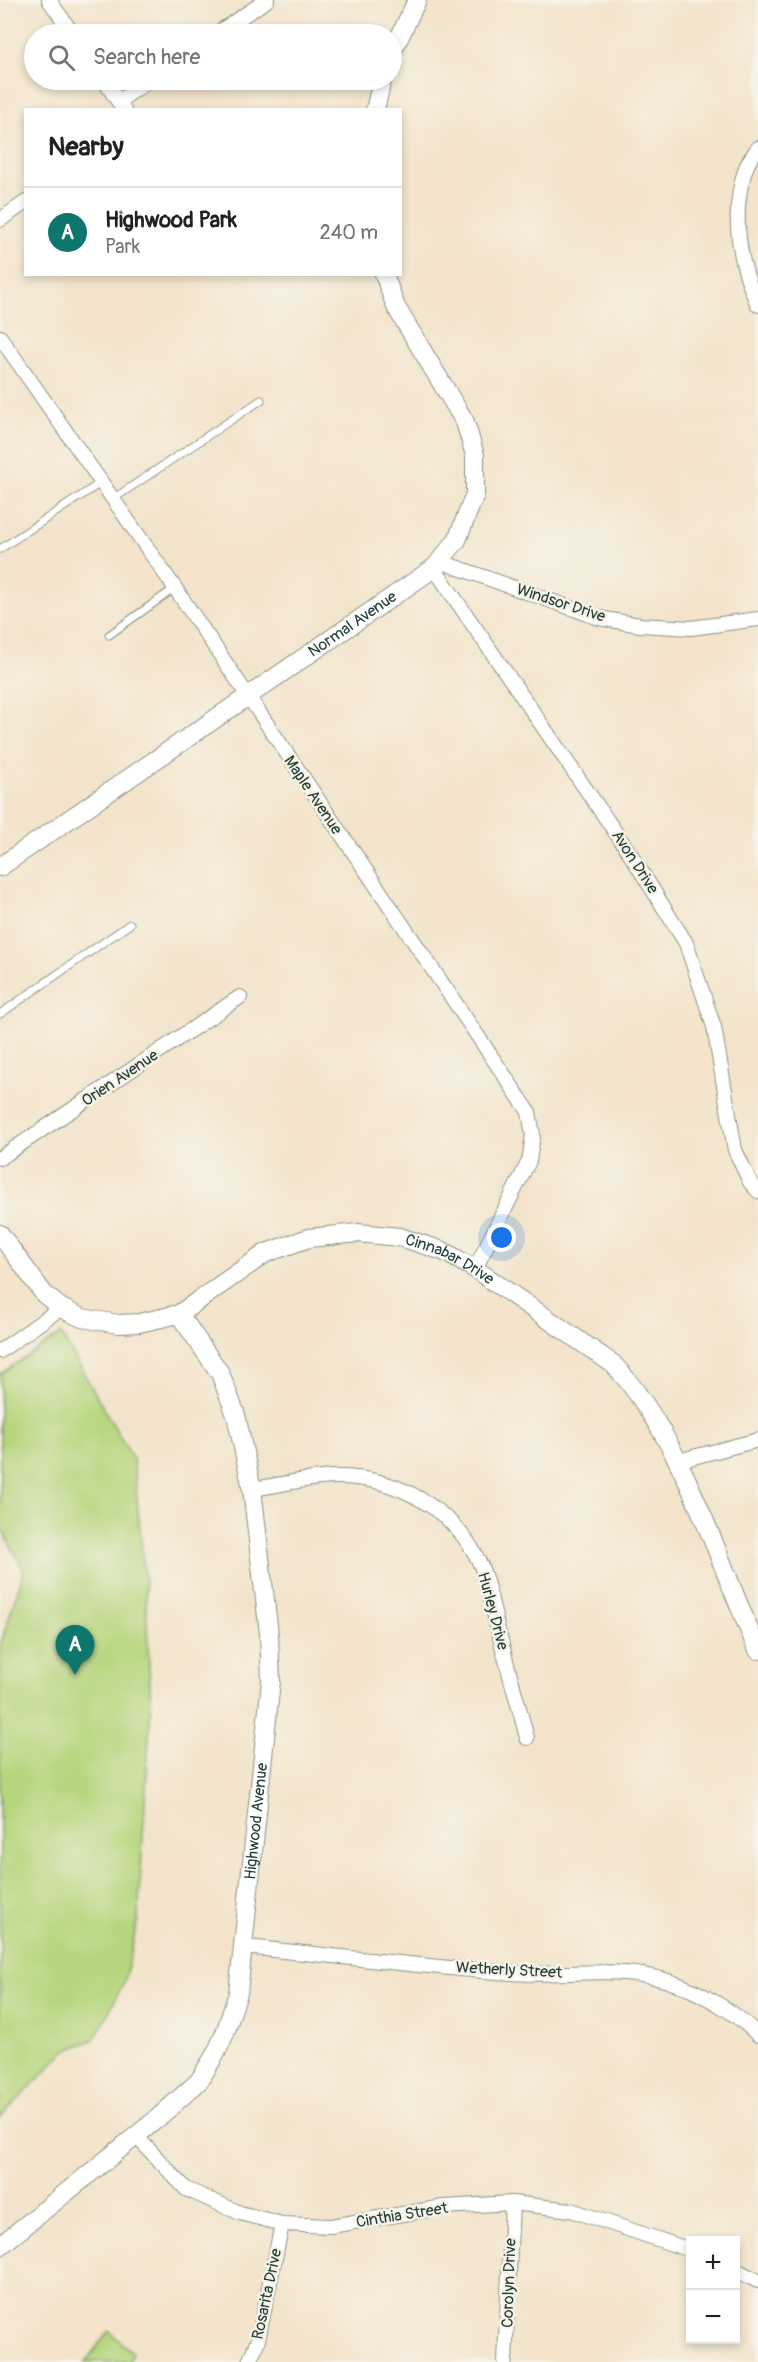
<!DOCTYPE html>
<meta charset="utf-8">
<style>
:root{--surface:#fff;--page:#f2f2f2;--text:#202124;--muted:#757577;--line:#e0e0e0;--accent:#0f766e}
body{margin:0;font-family:Pangolin,sans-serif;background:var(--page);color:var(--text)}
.controls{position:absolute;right:18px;bottom:18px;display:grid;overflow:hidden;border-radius:0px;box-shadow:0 3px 9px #0003}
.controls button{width:54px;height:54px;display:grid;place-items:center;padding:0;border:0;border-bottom:2px solid var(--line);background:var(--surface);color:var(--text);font:30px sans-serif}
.you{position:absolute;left:502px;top:1238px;width:21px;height:21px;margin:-15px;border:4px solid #fff;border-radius:50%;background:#1a73e8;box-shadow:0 0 0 9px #1a73e833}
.badge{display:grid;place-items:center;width:39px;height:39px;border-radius:50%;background:var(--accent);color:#fff;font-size:20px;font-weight:700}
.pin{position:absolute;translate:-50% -50px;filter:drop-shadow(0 2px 3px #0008)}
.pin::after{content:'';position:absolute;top:32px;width:21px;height:18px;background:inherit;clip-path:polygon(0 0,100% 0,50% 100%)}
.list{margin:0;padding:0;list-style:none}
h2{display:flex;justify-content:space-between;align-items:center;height:78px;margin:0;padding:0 24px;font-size:26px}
h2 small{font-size:20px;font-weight:400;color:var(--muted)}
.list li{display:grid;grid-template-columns:39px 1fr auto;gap:18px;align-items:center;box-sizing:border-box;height:90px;padding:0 24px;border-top:2px solid var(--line)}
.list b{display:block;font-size:22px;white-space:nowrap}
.list p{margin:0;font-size:20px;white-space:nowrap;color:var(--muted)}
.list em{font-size:20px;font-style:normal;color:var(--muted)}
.icon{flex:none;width:33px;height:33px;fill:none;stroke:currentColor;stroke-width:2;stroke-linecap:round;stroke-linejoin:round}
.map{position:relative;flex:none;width:758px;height:2362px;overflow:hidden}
.search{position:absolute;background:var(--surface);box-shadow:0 3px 9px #0003;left:24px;top:24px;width:378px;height:66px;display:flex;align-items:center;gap:15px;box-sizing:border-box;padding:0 21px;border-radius:33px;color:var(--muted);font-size:22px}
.panel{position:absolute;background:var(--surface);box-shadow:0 3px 9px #0003;left:24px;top:108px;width:378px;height:168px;border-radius:0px}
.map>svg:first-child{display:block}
.green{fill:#b6d67e;stroke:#6a8a59;stroke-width:1.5}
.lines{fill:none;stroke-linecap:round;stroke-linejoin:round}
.service-casing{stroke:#899080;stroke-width:9}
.minor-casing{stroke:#899080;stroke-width:16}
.tertiary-casing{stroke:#899080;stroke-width:20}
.service{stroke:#fff;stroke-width:7}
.minor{stroke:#fff;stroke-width:14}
.tertiary{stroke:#fff;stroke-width:18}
.labels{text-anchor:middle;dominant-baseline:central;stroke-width:5;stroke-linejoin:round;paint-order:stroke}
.street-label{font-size:16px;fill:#1f3d34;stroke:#f7f3e8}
</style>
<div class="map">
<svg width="758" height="2362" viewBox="0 0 758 2362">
<rect width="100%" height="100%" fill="#f7f3e8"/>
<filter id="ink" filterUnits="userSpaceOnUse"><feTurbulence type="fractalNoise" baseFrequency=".0167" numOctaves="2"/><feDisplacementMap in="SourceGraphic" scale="12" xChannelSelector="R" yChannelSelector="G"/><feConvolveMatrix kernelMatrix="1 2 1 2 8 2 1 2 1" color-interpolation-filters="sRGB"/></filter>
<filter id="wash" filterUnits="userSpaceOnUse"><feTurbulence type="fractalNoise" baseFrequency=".008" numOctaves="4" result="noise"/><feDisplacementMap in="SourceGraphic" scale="24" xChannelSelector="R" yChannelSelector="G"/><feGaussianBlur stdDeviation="1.35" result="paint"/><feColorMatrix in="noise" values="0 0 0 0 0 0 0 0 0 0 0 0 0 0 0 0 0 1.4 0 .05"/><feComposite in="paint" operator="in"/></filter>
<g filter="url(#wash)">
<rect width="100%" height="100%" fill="#f3e4cb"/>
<path class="green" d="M61 1334 133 1459 145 1582 151 1705 138 1919 124 1983 95 2039 65 2051 0 2118V1645L24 1571 0 1525V1374Z
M109 2331 133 2353 129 2362H85Z"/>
</g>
<g filter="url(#ink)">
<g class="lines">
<g class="service-casing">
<path id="service" d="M113 499 261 400
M0 549 102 482
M109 635 175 588
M0 1014 130 924"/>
</g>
<g class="minor-casing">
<path id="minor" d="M49 0 73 34
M216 34 267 0
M104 80 124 110
M119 101 150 80
M758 148C754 154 748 161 746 168 730 211 739 265 758 305
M0 220 26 202
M0 337 175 588 529 1112 533 1135 529 1161 475 1269
M439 561 599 618 640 625 691 628 758 619
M434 568 629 852 686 943 714 1027 735 1150 750 1182 758 1191
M0 1158 240 997
M0 1351 61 1308
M678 1461 758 1440
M252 1489C286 1484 322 1474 356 1478 408 1483 460 1517 481 1566 490 1589 494 1617 501 1641 509 1674 519 1706 527 1738
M243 1947C332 1955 421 1967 511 1973 562 1977 614 1965 665 1980 698 1990 733 2010 758 2035
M136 2136 186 2189 240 2213 282 2224 331 2226 444 2207 512 2203 571 2210 690 2250
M736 2270 758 2281
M249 2362 258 2340 282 2224
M505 2362 512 2203"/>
</g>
<g class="tertiary-casing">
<g id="tertiary">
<path d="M392 53 417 0"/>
<path d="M375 110 382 80"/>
<path id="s1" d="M0 867 434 568 457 540 475 494V455L465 422 396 307 384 274"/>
<path id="s2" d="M0 1234 44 1294 61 1308 82 1318 119 1324 139 1323 179 1314 266 1253 309 1238 358 1233 400 1237 443 1251 475 1269 613 1364C682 1437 717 1559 758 1650"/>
<path id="s3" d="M0 2246 158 2118 199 2081 216 2053 225 2033 238 1993 271 1681 269 1634 252 1489 236 1415 220 1373 179 1314"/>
</g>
</g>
<use href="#service" class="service"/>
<use href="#minor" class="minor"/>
<use href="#tertiary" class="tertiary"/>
</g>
</g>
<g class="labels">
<g class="street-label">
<text transform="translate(561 603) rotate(18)">Windsor Drive</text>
<text stroke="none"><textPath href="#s1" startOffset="428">Normal Avenue</textPath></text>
<text transform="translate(313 795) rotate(56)">Maple Avenue</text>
<text transform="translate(635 862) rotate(57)">Avon Drive</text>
<text transform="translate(120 1078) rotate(-34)">Orien Avenue</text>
<text stroke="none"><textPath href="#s2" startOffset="516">Cinnabar Drive</textPath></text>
<text transform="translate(493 1611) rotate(75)">Hurley Drive</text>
<text stroke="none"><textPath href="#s3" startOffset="528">Highwood Avenue</textPath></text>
<text transform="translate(509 1970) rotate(3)">Wetherly Street</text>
<text transform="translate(402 2215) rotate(-9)">Cinthia Street</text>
<text transform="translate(509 2283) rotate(-88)">Corolyn Drive</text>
<text transform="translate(267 2294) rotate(-78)">Rosarita Drive</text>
</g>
</g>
</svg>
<div class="controls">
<button>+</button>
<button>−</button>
</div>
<div class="you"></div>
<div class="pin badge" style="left:75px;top:1675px">A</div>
<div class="search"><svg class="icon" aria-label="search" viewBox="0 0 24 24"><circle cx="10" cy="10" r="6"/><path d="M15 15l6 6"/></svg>Search here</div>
<section class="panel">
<h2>Nearby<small></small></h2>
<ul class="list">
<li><span class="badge">A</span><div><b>Highwood Park</b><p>Park</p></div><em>240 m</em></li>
</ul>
</section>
</div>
